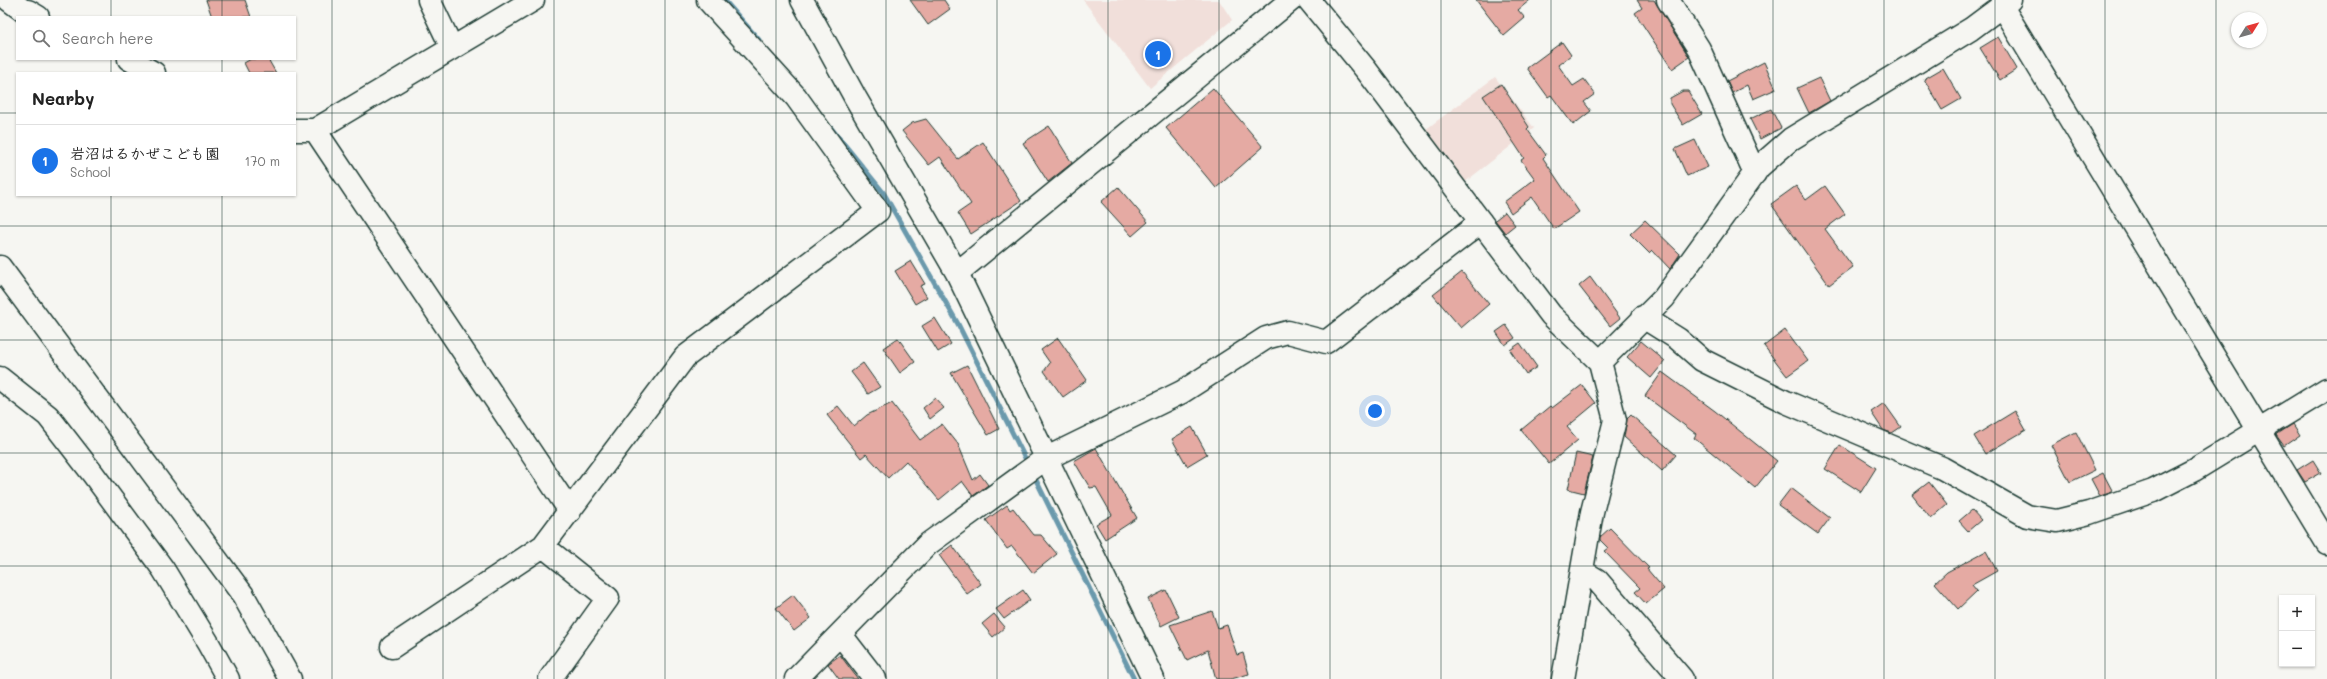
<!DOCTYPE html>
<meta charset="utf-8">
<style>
:root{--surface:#fff;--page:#f2f2f2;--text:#222;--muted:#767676;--line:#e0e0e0;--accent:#1a73e8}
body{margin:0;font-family:Mali,"Klee One",sans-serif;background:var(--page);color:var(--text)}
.controls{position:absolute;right:12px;bottom:12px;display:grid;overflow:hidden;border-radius:0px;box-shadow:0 1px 3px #0004}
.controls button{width:36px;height:36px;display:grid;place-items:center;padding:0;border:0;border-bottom:1px solid var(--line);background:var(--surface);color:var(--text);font:20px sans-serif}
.compass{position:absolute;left:2231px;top:12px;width:36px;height:36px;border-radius:50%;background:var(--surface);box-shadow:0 1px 3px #0004;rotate:53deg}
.you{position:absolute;left:1375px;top:411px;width:14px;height:14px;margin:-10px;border:3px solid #fff;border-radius:50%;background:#1a73e8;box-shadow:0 0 0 6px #1a73e833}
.badge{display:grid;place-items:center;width:26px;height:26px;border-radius:50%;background:var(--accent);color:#fff;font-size:13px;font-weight:700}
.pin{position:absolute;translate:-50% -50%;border:2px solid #fff;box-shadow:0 1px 4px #0006}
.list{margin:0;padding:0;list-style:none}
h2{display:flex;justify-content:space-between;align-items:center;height:52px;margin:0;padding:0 16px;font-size:17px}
h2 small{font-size:13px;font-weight:400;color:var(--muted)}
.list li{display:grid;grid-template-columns:26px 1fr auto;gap:12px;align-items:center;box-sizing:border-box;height:72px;padding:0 16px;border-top:1px solid var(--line)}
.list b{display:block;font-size:15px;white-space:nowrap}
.list p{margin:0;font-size:13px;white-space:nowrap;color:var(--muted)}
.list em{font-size:13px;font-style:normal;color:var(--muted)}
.icon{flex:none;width:22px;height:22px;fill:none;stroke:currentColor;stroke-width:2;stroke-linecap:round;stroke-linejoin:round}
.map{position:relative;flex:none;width:2327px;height:679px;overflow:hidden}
.search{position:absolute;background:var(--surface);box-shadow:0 1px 3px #0004;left:16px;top:16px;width:280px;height:44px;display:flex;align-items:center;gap:10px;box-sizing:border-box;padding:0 14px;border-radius:0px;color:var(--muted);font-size:15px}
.panel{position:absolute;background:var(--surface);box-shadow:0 1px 3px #0004;left:16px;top:72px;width:280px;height:124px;border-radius:0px}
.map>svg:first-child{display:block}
.built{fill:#f1dfda}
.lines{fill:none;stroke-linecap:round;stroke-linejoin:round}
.stream{stroke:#6a99ac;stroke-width:5}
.building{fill:#e5aaa3;stroke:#1f3d34}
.minor-casing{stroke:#1f3d34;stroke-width:25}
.minor{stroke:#f6f6f2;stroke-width:22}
.grid{fill:none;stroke:#1f3d34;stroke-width:1;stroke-opacity:0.55}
</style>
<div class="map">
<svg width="2327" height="679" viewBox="0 0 2327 679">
<rect width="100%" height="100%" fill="#f6f6f2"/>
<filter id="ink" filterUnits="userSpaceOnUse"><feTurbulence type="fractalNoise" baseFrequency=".025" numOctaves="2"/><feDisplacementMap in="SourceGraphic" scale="8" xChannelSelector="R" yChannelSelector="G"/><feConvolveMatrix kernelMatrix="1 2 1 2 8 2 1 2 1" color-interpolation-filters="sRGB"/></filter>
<g filter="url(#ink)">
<path class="built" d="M1083 0H1219L1232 20 1150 88Z
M1495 77 1534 128 1465 182 1425 130Z"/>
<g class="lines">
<path class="stream" d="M724 0 759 40
M831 128 883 192 958 324 1026 460
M1036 480 1134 679"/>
</g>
<path class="building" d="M206 0H245L251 17H212Z
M910 0H944L950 9 928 25Z
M1476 0H1530L1518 10 1525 18 1504 36Z
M1637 0H1654L1689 57 1672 69 1635 13 1642 8Z
M1998 37 2017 69 2000 80 1980 48Z
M1562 42 1571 55 1558 65 1573 86 1584 79 1595 94 1584 102 1591 111 1573 125 1551 95 1548 97 1527 68Z
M251 59H268L276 73H249L244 63Z
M1764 62 1776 89 1753 99 1747 85 1732 93 1727 81Z
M1943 68 1961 99 1942 110 1924 79Z
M1819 78 1830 101 1809 113 1797 88Z
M1501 84 1529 127 1527 129 1546 155 1543 158 1579 212 1554 229 1532 197 1511 213 1504 202 1535 179 1521 160 1524 158 1483 96Z
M1213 88 1263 147 1216 188 1166 128Z
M1683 91H1688L1702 114 1683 125 1670 104V98Z
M1771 109 1781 128 1760 139 1750 119Z
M926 119 958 159 983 142 1021 201 971 234 958 213 971 204 940 157 929 165 902 131 912 123Z
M1049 126 1072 163 1048 182 1023 143Z
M1695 140 1708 167 1687 176 1675 149Z
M1796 186 1806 200 1825 186 1845 214 1825 229 1853 267 1829 285 1771 204Z
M1118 187 1148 222 1132 236 1101 202Z
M1505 212 1515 225 1505 233 1495 220Z
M1645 220 1680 254 1670 269 1652 250 1649 253 1630 234Z
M911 261 925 284 920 286 927 297 915 304 895 271Z
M1462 272 1489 304 1461 328 1433 295Z
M1590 277 1620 318 1610 326 1579 286Z
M935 318 951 344 938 352 922 326Z
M1506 325 1515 338 1505 345 1496 332Z
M1785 330 1808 361 1787 376 1764 346Z
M898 338 915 362 900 373 883 348Z
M1058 338 1087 380 1063 397 1044 371 1050 363 1041 350Z
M1641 341 1665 361 1651 378 1627 357Z
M1520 343 1537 367 1526 374 1510 350Z
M863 363 880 387 868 394 851 372Z
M967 365 999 429 988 435 951 373Z
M1662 372 1715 411 1777 461 1755 488 1694 438 1696 434 1645 396Z
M1582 385 1596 403 1567 427 1578 440 1549 464 1521 430 1550 406 1552 408Z
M935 398 944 408 930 419 923 408Z
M892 403 920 440 942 424 958 444 973 480 980 474 988 485 973 496 962 481 939 500 906 461 888 478 866 454 861 458 827 415 838 406 854 426 867 415Z
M1884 403 1901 427 1892 433 1883 430 1871 412Z
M2015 411 2026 430 1985 454 1974 436Z
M1631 415 1676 455 1662 471 1624 437 1627 419Z
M2293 424 2300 435 2284 446 2276 435Z
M1192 427 1207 454 1187 466 1172 439Z
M2076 432 2095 470 2070 482 2051 445Z
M1840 445 1876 468 1861 492 1825 469Z
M1096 448 1137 518 1105 539 1096 524 1112 515 1096 487 1090 488 1074 461Z
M1576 453 1593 457 1584 493 1568 489Z
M2313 460 2321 473 2305 482 2297 470Z
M2103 473 2113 492 2100 496 2091 479Z
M1929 482 1947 505 1931 519 1912 495Z
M1791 488 1830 518 1818 534 1778 505Z
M1007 505 1010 510 1013 508 1034 535H1041L1057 554 1033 573 1012 546 1007 549 986 520Z
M1972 510 1981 520 1968 531 1959 521Z
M1610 528 1649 568 1647 569 1664 589 1646 604 1635 592 1640 588 1604 551 1608 548 1600 540V537Z
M952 545 981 584 967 594 939 555Z
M1986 551 1997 571 1972 585 1977 591 1958 609 1935 583 1947 572Z
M1023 590 1030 600 1004 619 996 609Z
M1166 590 1179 617 1161 626 1148 599Z
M793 595 811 618 794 631 776 608Z
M1212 611 1218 628 1227 625 1237 655 1243 653 1249 674 1231 679H1216L1208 650 1187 660 1170 625Z
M994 614 1005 627 993 637 982 624Z
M840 655 858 679H839L828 664Z"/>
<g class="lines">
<g class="minor-casing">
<path id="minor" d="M9 0 25 12 28 11 38 17
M429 0 452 48
M802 0 855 97 957 273 1153 679
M1309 0 1367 71 1551 315 1600 362 1615 420 1592 512 1563 679
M1668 0 1699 49 1755 173
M2001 5 2327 543
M129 59 154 73
M295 130H315L533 0
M315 130 570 511
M0 267 243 595 290 679
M957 273 1291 0
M1643 317 1678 339 1702 360 1786 402 1942 468 2027 516 2057 521 2089 513 2153 491 2194 470 2327 389
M1600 362 1664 298 1759 167 1791 139 1971 29 2010 0
M0 378 48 416 93 474 163 569 208 643 228 679
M543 546 608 598 550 679
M1582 571 1597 580 1682 679
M841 635 875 679
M392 647 543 546 685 357 878 211 796 97 708 0
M796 679 928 544 1045 459 1182 392 1266 338 1288 332 1326 342 1481 222"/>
</g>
<use href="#minor" class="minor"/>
</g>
</g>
<path class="grid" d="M111 0V17M222 0V17M332 0V679M443 0V679M554 0V679M665 0V679M776 0V679M886 0V679M997 0V679M1108 0V679M1219 0V679M1330 0V679M1441 0V679M1551 0V679M1662 0V679M1773 0V679M1884 0V679M1995 0V679M2105 0V679M2216 0V679M111 59V73M222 59V73M0 113H17M295 113H2327M111 195V679M222 195V679M0 226H2327M0 340H2327M0 453H2327M0 566H2327"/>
</svg>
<div class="controls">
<button>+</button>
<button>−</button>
</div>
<svg class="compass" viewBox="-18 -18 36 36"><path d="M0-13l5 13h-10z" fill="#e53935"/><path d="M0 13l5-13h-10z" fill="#767676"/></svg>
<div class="you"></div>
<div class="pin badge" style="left:1158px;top:54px">1</div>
<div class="search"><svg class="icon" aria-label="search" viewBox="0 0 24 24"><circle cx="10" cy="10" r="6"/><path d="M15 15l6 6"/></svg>Search here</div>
<section class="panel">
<h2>Nearby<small></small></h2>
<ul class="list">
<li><span class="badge">1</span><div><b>岩沼はるかぜこども園</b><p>School</p></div><em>170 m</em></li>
</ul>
</section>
</div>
